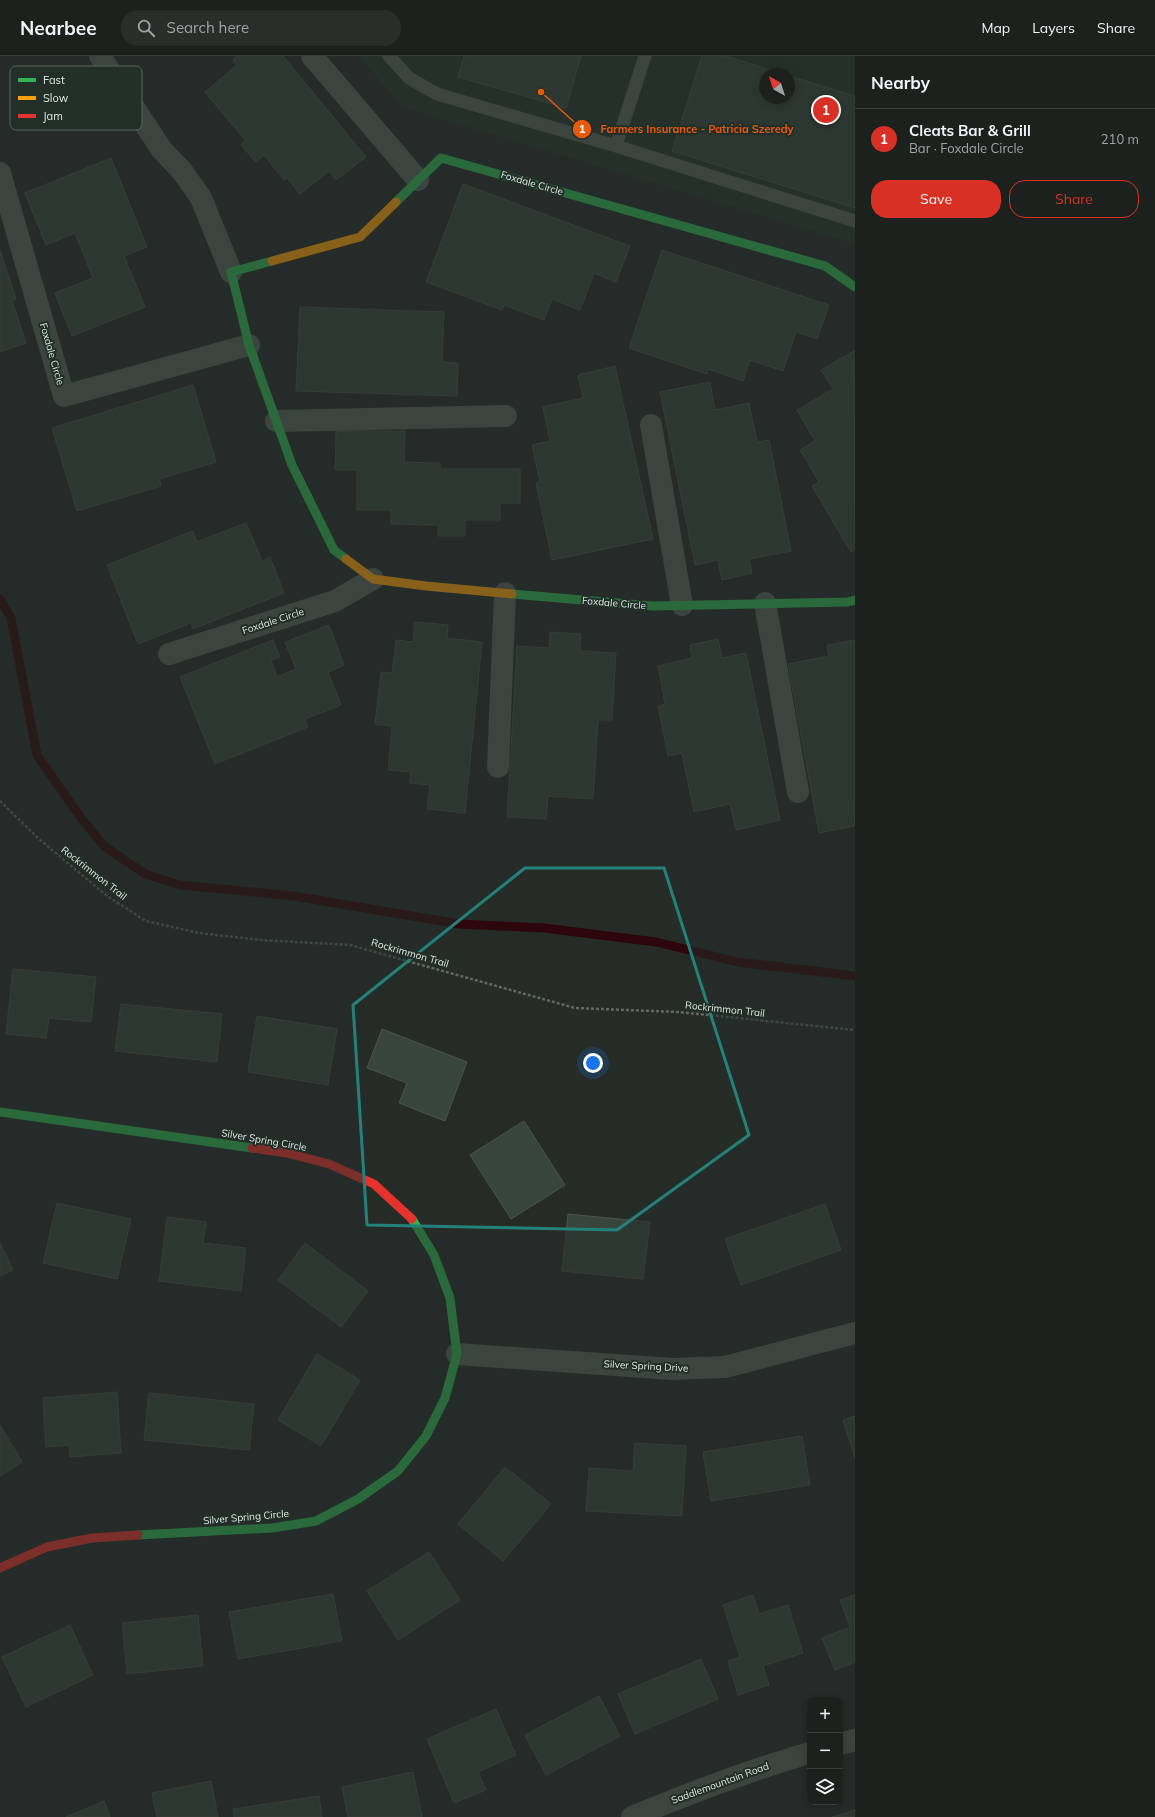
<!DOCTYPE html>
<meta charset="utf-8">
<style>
:root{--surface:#1c211e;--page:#292e2b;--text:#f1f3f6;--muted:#a0a3a4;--line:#3a3e3c;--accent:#d93025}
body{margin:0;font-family:Mulish,sans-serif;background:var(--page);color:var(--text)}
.controls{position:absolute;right:12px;bottom:12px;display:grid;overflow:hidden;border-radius:8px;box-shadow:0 2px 10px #0003}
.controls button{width:36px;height:36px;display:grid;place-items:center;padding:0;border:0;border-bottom:1px solid var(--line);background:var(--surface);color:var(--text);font:20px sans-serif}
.compass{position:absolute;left:759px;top:12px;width:36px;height:36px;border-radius:50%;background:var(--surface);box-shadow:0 2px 10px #0003;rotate:321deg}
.you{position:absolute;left:593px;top:1007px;width:14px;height:14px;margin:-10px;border:3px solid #fff;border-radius:50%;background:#1a73e8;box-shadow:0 0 0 6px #1a73e833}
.badge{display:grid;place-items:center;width:26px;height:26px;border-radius:50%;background:var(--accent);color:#fff;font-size:13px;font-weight:700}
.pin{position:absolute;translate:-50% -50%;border:2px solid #fff;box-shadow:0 1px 4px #0006}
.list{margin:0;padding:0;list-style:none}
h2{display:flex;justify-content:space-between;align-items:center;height:52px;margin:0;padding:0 16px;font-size:17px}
h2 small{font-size:13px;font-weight:400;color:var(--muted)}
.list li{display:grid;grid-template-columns:26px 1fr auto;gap:12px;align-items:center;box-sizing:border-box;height:60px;padding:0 16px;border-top:1px solid var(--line)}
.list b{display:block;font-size:15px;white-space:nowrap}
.list p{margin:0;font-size:13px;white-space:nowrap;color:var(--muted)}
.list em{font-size:13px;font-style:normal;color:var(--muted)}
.actions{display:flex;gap:8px;padding:12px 16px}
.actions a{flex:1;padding:9px 0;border:1px solid var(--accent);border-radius:16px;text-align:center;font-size:14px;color:var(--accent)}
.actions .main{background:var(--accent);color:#fff}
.icon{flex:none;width:22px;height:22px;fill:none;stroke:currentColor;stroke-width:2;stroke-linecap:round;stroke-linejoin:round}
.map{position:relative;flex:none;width:855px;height:1761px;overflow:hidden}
header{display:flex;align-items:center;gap:24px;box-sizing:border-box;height:56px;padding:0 20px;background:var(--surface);border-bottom:1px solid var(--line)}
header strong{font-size:19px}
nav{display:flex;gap:22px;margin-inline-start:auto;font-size:14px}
.search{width:280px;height:36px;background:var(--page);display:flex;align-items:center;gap:10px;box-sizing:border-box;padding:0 14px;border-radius:22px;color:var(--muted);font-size:15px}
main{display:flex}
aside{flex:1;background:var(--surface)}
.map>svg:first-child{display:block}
.built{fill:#24362c;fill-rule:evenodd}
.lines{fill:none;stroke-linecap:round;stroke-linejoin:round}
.stream{stroke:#2d060b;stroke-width:9}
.building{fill:#38453f;stroke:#4c524f}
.path{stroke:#616864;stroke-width:2.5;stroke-dasharray:3 2;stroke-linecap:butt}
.lane{stroke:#59625e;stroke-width:13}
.street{stroke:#59625e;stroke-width:22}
.fast{stroke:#30b455;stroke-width:9}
.slow{stroke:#ff9f0a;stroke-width:9}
.jam{stroke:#e5322d;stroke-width:9}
.marked{fill:none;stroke:#24817a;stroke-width:3;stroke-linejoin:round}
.labels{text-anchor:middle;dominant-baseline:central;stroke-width:4;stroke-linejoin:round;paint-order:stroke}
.street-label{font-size:10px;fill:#dee6e2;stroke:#222f28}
.key{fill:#222f28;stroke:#5a6660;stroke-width:1}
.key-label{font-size:11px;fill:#dee6e2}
.leader{fill:none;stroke:#e8590c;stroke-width:1.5}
.callout-dot{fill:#e8590c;stroke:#222f28;stroke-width:1.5}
.mark-label{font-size:12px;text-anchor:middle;font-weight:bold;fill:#fff}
.callout-label{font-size:11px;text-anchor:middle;font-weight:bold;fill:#e8590c;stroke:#222f28;stroke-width:4;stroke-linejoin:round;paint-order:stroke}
</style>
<header>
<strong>Nearbee</strong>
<div class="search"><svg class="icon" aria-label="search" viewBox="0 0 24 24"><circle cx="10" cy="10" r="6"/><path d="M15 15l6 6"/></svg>Search here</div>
<nav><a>Map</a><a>Layers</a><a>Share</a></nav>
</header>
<main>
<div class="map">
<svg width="855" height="1761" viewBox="0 0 855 1761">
<rect width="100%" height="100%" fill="#252c28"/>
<path class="built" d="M359 0H855V188L402 51ZM765 18H789V42H765Z"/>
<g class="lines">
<path class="stream" d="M0 543 11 562 37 699 81 762 104 790 145 818 180 829 294 840 459 868 544 872 656 886 738 906 855 920"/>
</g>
<path class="building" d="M237 0H283L366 101 336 124 329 115 300 138 287 122 284 124 264 99 256 106 241 89 246 85 205 36 237 9 233 4Z
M464 0H581L566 52 458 21Z
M702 0H726L784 18H765V42H789V20L855 40V152L672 95Z
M111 102 147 191 124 200 145 251 72 280 55 237 93 222 75 177 46 189 25 137Z
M463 128 630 190 616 226 594 217 580 254 552 243 544 264 504 249 502 254 426 226Z
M0 194 16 243 12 245 26 287 0 296Z
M662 194 829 249 817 283 796 276 783 315 750 304 743 325 708 313 707 318 629 292Z
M300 251 444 256 442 306 458 307 457 340 296 335Z
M854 295 855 494 851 496 812 430 819 426 800 394 815 385 797 354 833 333 821 314Z
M615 310 653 483 552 504 536 427 540 426 532 389 550 385 543 351 583 342 578 319Z
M710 326 715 354 749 347 757 386 769 384 791 495 749 503 752 517 722 524 718 504 695 509 660 336Z
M193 329 216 406 159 423 161 430 77 455 52 372Z
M336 375H405L404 406 440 407V413H520V447H500V464H465V480H438V469L391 468V454H357V414H335Z
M246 467 262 505 270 501 284 537 193 573 191 567 138 588 107 509 193 475 197 486Z
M415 566 448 569 447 582 482 586 465 757 427 753 430 729 410 727 411 716 388 714 392 670 375 668 381 616 392 617 396 584 413 586Z
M329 569 344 609 328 616 341 649 305 663 308 671 215 708 180 621 273 584 280 601 271 604 277 621 296 613 285 586Z
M550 576 581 578 580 595 616 597 612 664H598L593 743 548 740 546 763 507 761 517 590 549 592Z
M718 583 722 602 746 597 780 764 736 774 730 748 694 756 682 697 668 700 658 650 665 648 658 610 692 602 690 589Z
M855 584V749L854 750 855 770 819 777 788 608 829 600 827 589Z
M13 913 96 921 91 966 49 962 46 982 6 978Z
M121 948 222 958 217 1006 115 995Z
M257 960 337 973 328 1029 248 1016Z
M382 973 467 1006 445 1065 399 1047 407 1027 367 1012Z
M524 1065 565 1129 511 1163 470 1099Z
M57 1147 131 1163 117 1223 43 1207Z
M825 1148 841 1194 741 1229 725 1183Z
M568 1158 650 1166 643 1223 562 1215Z
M167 1161 206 1166 203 1187 246 1192 241 1235 159 1225Z
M0 1187 13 1214 0 1220Z
M305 1187 368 1235 341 1271 278 1224Z
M317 1298 360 1324 321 1390 278 1364Z
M117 1336 121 1397 70 1401 69 1389 46 1391 43 1342Z
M149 1337 254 1348 249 1394 144 1384Z
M855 1360V1402L843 1364Z
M0 1369 22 1406 0 1420Z
M802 1380 810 1429 711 1445 703 1396Z
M635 1387 686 1390 682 1460 586 1455 589 1412 633 1415Z
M505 1411 551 1448 503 1505 458 1468Z
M429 1496 460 1544 398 1584 367 1535Z
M333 1538 342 1585 238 1603 229 1556Z
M753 1539 759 1558 788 1549 803 1597 763 1610 769 1629 738 1639 728 1605 740 1601 723 1549Z
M855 1539V1606L835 1614 822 1582 850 1571 840 1544Z
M198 1559 203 1610 127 1618 122 1567Z
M70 1569 93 1619 26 1651 2 1601Z
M701 1603 718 1643 635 1678 618 1638Z
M599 1640 620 1680 546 1719 525 1679Z
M496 1653 516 1699 478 1716 486 1734 454 1747 427 1683Z
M413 1716 422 1761H348L342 1731Z
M211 1725 218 1761H157L152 1737Z
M319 1740 322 1761H234L233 1753Z
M104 1745 110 1761H66Z
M855 1754V1761H832Z"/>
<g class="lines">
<path class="path" d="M0 745 39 783 107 840 146 865 199 877 261 884 350 889 575 952 679 956 855 974"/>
<path class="lane" d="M389 0 409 22 437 38 616 90 855 165
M616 90 645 0"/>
<path class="street" d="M100 0 162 94 182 115 201 142 231 216
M312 0 418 124
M0 117 64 340 249 289
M276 365 506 360
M651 369 682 549
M765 547 798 736
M169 598 335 545 373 523
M498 711 505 537
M457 1298 673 1313 725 1311 855 1277
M840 1688 855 1684
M632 1761C690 1737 749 1714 810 1697"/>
<path class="fast" d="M396 146 441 102 825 210 855 231
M272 205 231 216 249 289 292 409 334 494 346 503
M512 538 653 550 847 546 855 544
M0 1056 252 1092
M138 1479 272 1472 316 1465 358 1443 398 1415 426 1380 445 1342 457 1298 450 1242 434 1199 412 1163"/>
<path class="slow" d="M272 205 360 181 396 146
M346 503 373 523 426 530 512 538"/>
<path class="jam" d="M252 1092 287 1097 329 1108 374 1128 412 1163
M0 1512 47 1491 92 1482 138 1479"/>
</g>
<path d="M0 0H855V1761H0ZM525 812H664L749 1079 617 1174 367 1169 353 949Z" fill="#252c28" fill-opacity=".55" fill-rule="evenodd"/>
<path class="marked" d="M525 812H664L749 1079 617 1174 367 1169 353 949Z"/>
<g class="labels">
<g class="street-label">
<text transform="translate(532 127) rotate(16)">Foxdale Circle</text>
<text transform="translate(52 298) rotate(74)">Foxdale Circle</text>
<text transform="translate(614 547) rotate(5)">Foxdale Circle</text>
<text transform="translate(273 565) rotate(-18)">Foxdale Circle</text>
<text transform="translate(94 817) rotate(38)">Rockrimmon Trail</text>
<text transform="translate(410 897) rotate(16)">Rockrimmon Trail</text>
<text transform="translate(725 953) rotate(6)">Rockrimmon Trail</text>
<text transform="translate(264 1084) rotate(10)">Silver Spring Circle</text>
<text transform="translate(646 1310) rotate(3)">Silver Spring Drive</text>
<text transform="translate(246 1461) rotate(-5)">Silver Spring Circle</text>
<text transform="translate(720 1727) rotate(-20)">Saddlemountain Road</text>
</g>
</g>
<rect x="10" y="10" width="132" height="64" rx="6" class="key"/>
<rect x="18" y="22" width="18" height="4" fill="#30b455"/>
<rect x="18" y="40" width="18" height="4" fill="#ff9f0a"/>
<rect x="18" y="58" width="18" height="4" fill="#e5322d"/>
<g class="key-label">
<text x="43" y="28">Fast</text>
<text x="43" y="46">Slow</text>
<text x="43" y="64">Jam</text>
</g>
<path class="leader" d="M541 36L582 73"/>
<g class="callout-dot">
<circle cx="541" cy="36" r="4"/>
<circle cx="582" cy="73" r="10"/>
</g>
<g class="mark-label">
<text x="582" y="77">1</text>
</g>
<g class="callout-label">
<text x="697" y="77">Farmers Insurance - Patricia Szeredy</text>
</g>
</svg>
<div class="controls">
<button>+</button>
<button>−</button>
<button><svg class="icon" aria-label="layers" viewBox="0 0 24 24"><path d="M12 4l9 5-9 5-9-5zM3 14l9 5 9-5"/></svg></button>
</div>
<svg class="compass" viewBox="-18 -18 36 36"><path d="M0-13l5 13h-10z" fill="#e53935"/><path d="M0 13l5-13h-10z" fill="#a0a3a4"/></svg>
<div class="you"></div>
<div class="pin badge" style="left:826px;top:54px">1</div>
</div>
<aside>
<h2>Nearby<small></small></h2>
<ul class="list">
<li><span class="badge">1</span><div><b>Cleats Bar &amp; Grill</b><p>Bar · Foxdale Circle</p></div><em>210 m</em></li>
</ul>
<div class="actions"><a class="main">Save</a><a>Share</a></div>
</aside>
</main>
